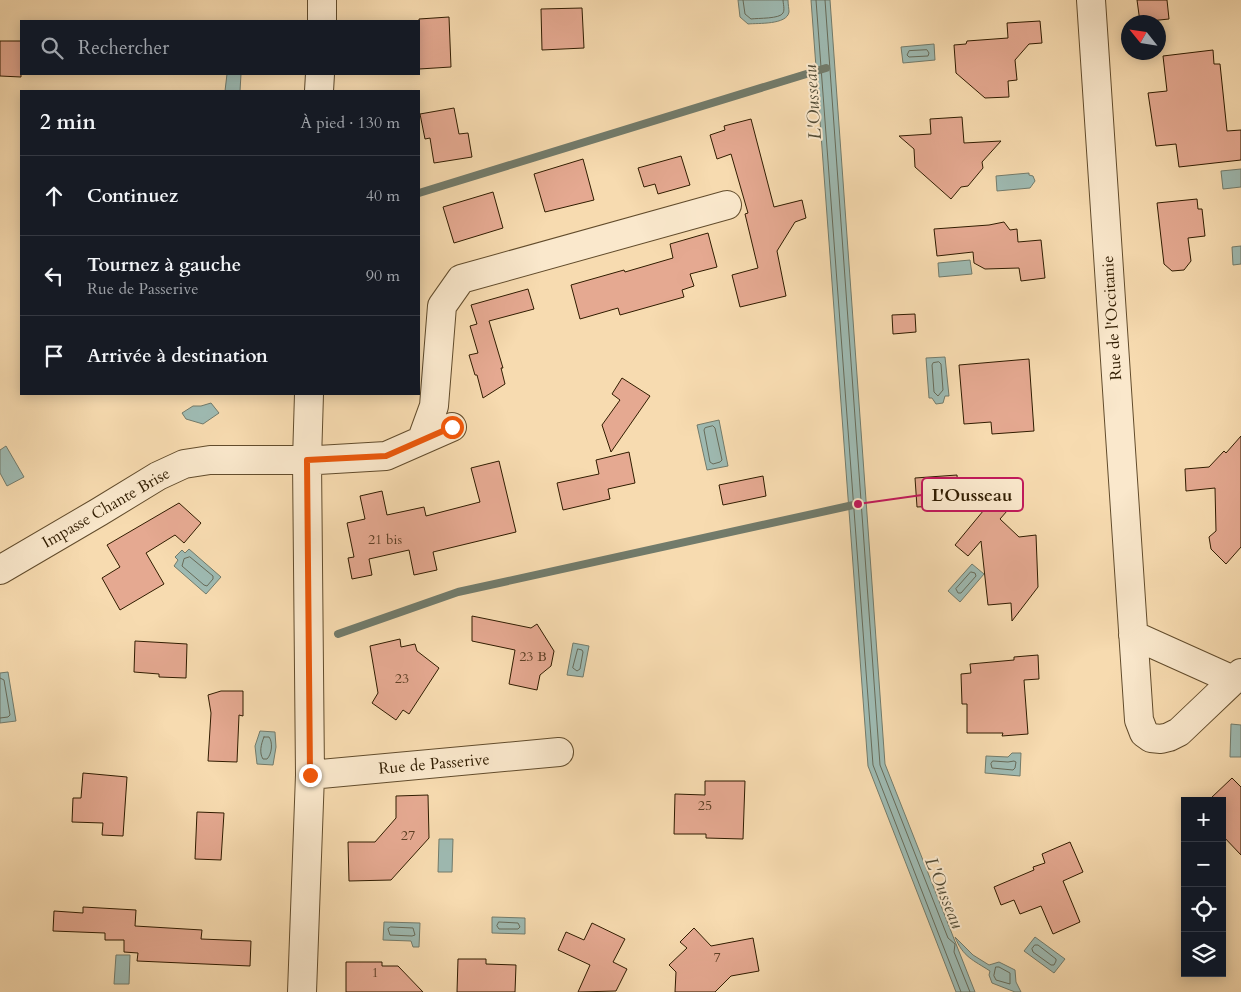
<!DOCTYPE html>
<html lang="fr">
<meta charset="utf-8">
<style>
:root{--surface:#171b24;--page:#20242c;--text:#f1f3f6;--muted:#9ea1a6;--line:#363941}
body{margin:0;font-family:Cardo,serif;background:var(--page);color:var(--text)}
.controls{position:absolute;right:15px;bottom:15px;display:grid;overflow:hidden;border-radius:0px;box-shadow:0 2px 12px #0003}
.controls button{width:45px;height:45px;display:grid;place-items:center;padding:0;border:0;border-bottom:1px solid var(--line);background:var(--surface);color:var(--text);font:25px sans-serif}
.compass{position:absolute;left:1121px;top:15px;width:45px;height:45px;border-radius:50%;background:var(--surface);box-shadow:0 2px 12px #0003;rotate:300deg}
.stop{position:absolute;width:15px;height:15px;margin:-11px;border:4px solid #ea580c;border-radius:50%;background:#fff}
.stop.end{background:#ea580c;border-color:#fff;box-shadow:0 1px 5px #0008}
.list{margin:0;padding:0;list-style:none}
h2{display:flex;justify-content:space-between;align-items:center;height:65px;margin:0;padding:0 20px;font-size:21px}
h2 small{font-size:16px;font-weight:400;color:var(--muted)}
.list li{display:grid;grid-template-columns:32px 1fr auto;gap:15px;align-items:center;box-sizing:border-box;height:80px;padding:0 20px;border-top:1px solid var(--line)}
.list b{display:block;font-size:19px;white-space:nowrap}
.list p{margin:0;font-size:16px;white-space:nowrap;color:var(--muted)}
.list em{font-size:16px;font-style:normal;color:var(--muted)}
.icon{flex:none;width:28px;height:28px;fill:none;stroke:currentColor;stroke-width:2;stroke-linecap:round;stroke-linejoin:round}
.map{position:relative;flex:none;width:1241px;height:992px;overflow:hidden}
.search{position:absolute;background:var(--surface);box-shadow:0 2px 12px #0003;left:20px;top:20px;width:400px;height:55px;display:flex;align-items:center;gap:12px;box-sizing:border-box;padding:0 18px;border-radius:0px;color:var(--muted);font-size:19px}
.panel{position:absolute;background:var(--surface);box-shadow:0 2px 12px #0003;left:20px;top:90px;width:400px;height:305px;border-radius:0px}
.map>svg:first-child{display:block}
.water{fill:#9ebab2;stroke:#727b6b}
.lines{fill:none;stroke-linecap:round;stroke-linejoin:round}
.shore{stroke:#676b59;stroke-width:1}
.stream{stroke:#727b6b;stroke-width:8}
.building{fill:#e5a991;stroke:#301c00}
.minor-casing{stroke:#624c2c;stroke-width:30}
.minor{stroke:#fae8cc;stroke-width:28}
.route{stroke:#ea580c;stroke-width:6}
.labels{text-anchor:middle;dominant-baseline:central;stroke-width:4;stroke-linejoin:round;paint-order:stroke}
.number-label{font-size:14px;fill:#5d3f24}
.street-label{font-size:16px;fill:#301c00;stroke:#fae8cc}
.water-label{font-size:18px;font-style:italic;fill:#514b35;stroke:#fae8cc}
.leader{fill:none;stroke:#c2185b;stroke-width:2}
.callout-dot{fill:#c2185b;stroke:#fae8cc;stroke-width:2}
.callout{fill:#fae8cc;stroke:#c2185b;stroke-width:2}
.callout-label{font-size:18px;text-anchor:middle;font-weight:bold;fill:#301c00}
</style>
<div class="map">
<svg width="1241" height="992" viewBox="0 0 1241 992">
<rect width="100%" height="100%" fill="#f7dbb0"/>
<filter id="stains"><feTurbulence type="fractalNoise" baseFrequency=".004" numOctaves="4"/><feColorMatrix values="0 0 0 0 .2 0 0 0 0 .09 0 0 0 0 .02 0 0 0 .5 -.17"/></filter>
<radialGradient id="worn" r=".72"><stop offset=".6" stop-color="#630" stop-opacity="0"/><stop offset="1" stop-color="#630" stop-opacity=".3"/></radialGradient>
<path class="water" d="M738 0H788C788 4 789 9 789 12 787 25 758 23 748 24L740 17Z
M811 0H830L885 764 975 992H956L868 766Z
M934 44 935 60 903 63 901 47Z
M227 74H241L240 91H225Z
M1241 169V187L1223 189 1221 171Z
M1029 173V175L1033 176 1035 181 1030 188 997 191 996 176Z
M1241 246V264L1233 265 1232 247Z
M970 260 972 274 939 277 938 263Z
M945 357 949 396H945L943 403 936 404 932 398H929L926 358Z
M211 403 219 413 203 424 186 419 182 413 193 406H201Z
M719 420 728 466 707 470 697 425Z
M6 446 24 477 7 486 0 473V450Z
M189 549 221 577 206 594 174 566 178 560 175 557 182 550 185 553Z
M972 564 984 574 960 602 948 591Z
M573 643 589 646 583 677 567 675Z
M8 672 16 721 0 723V673Z
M1231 724 1241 725V757H1230Z
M260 731 275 732 276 747 273 765 257 764 255 746Z
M1012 753H1021L1020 776 985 773 986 756 1008 757Z
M439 839H453L452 872H438Z
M492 917 525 918V934L492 933Z
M384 922 420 923 419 947H413L411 941 383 940Z
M955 937 973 955 989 965 999 962 1015 970 1016 982 1021 992H1015L992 983 989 975 990 971C973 960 963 957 955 937Z
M1035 937 1065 959 1054 973 1024 951Z
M116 955H130L129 984H114Z"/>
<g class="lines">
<path class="shore" d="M743 0 745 14 751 19C758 18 780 19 783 13 785 10 783 3 783 0
M816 0 873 765 961 992
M825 0 880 765 948 938 955 944 954 952 970 992
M927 50 929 53 928 56 909 57 907 55 909 51Z
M939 362 941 364 943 390 938 396 934 392 932 365 933 363Z
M713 426 715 428 722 460 720 462 713 464 710 462 704 430 705 428Z
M190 557 213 576V579L207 586 204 585 182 566 184 559Z
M971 572 975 573 976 576 961 593H958L956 589Z
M578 649 582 650 583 652 580 669 577 671 573 668Z
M0 678 4 680 10 715 8 717 0 718
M264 737H269C273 742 272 754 267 759H263C259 753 261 744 264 737Z
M993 761 1008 762 1014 761 1016 762 1015 768 1013 770 992 768 991 764Z
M499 922 518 923 520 927 518 929H499L497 926Z
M391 927 413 928 415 935 412 936 390 935 388 929Z
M1035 945H1038L1056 959V961L1054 965H1051L1033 952 1032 949Z
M996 967H999L1010 973V984L996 980 994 976Z"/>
<path class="stream" d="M419 193 826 68
M338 634 458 592 858 504"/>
</g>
<path class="building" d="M1137 0H1167L1169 19 1140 22Z
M582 8 584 48 542 50 541 9Z
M449 17 451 67 419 69V19Z
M1040 21 1042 43 1029 44 1015 60 1017 80 1008 81 1009 97 985 98 956 73 954 45 966 44 967 41 1008 38 1007 23Z
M0 41H21V77L0 76Z
M1213 50 1214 64H1220L1227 131 1241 130V160L1179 167 1176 144 1156 146 1148 93 1167 91 1163 56Z
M454 108 459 134 468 133 472 157 434 163 430 138 425 139 420 114Z
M962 117 964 143 1001 141 982 162 983 168 968 186 961 187 951 199 915 167 914 149 899 136 931 134 930 119Z
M751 119 774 207 802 200 806 218 795 222 777 251 786 296 740 307 732 275 758 268 745 214 748 213 731 154 717 159 710 135 725 130 724 126Z
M681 156 690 185 658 194 655 184 644 187 638 168Z
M583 159 594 200 545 212 534 174Z
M493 192 503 228 454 243 443 207Z
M1197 199 1198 209H1202L1205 236 1188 238 1191 261 1184 270 1172 271 1164 264 1157 203Z
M1004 222 1010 230 1017 229 1018 242 1041 240 1045 278 1021 281 1019 268 985 269 974 263 973 252 937 256 934 229 989 225Z
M708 233 717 267 690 274 694 286 682 290 684 297 620 315 618 308 580 319 571 285 624 270 625 272 673 258 670 244Z
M528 289 534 309 489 321 503 368H501L505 384 483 398 477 375H475L469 355 478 353 470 326 477 324 471 305Z
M915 314 916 332 893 334 892 315Z
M1029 359 1034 431 992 434 991 422 964 424 959 365Z
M622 378 650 396 611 452 602 425 620 400 612 394Z
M1241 436V547L1226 564 1211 549 1209 537 1216 531 1215 488 1186 491 1185 469 1209 467 1224 451 1226 453Z
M629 452 635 483 608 489 610 499 563 510 557 483 599 474 596 460Z
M499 461 516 532 433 552 437 570 414 575 409 550 369 559 372 575 352 579 348 558 354 557 347 523 365 519 360 496 382 491 387 515 424 507 426 516 480 502 471 468Z
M957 475 959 505 917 507 915 478Z
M763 476 766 496 723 505 719 485Z
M993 499 1007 511 1000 519 1019 537 1036 535 1038 587 1012 621 1011 603 988 605 981 541 968 556 955 545Z
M179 503 201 523 184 543 175 535 146 553 164 584 120 610 102 578 120 567 107 545Z
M472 616 531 628 537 624 554 651 551 666 540 675 537 690 509 684 515 650 472 641Z
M400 639 401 647 415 644 417 651 439 668 409 714 403 710 396 720 372 703 378 693 370 646Z
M135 641 187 644 186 678 159 677V674L134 672Z
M1038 655 1039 679 1024 680 1028 734 1002 736 1003 733H967V704H962L961 674 971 673 970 664 1014 660V657Z
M221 691H243V716L239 715 237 762 208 761 211 713 208 695Z
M83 773 127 777 123 836 102 835 103 823 72 822 73 798H81Z
M1232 778 1241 787V855L1222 835V801H1213L1211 798Z
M705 781H745L743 839 706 838V834H674L675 794 705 795Z
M428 795 429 838 391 880 349 881 348 842H375L396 818V796Z
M197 812 224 813 221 860 195 859Z
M1070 842 1083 872 1063 881 1080 922 1053 934 1041 906 1020 914 1014 900 1001 905 994 887 1034 870 1033 867 1045 863 1042 854Z
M83 907 136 910 135 926 202 930 201 939 251 941 250 966 137 961 138 953 124 952V940H105V933L53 931 54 911 83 913Z
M592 923 625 939 613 962 627 969 616 991 578 992 590 965 558 950 566 932 584 940Z
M694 928 711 946 753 938 759 971 731 976 715 992H675L676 972 669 965 687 948 680 942Z
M458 959H486V964L516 965 515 992H457Z
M346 962H382V966H398L423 992H346Z"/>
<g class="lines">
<g class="minor-casing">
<path id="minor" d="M1091 0 1139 720 1144 733 1151 738 1161 739 1169 737 1179 732 1241 673
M322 21V0
M319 91 320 74
M422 439 434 406 442 306 461 279 727 205
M0 570 99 512 158 476 184 464 210 460H318L386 456 452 427
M1133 635 1233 680
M310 775 559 752
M302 992 310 775 307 460 309 394"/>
</g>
<use href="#minor" class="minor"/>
</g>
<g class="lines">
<path class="route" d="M310 775 307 460 386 456 452 427"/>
</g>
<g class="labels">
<g class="number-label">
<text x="385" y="539">21 bis</text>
<text x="533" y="656">23 B</text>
<text x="402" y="678">23</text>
<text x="705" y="805">25</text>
<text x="408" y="835">27</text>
<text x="717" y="957">7</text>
<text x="375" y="972">1</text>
</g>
<g class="street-label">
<text transform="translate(1112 318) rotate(-94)">Rue de l'Occitanie</text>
<text transform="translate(106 508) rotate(-30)">Impasse Chante Brise</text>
<text transform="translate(434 764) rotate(-5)">Rue de Passerive</text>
</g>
<g class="water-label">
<text transform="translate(813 102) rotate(-94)">L'Ousseau</text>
<text transform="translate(944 893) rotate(68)">L'Ousseau</text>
</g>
</g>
<path class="leader" d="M858 504L922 495"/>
<circle class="callout-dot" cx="858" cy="504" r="5"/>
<rect class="callout" x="922" y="478" width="101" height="33" rx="5"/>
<g class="callout-label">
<text x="972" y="501">L'Ousseau</text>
</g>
<rect width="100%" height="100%" filter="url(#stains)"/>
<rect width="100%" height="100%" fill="url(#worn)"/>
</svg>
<div class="controls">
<button>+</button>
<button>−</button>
<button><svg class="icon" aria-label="locate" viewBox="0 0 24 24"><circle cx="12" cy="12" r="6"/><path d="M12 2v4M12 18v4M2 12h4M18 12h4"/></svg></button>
<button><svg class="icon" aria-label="layers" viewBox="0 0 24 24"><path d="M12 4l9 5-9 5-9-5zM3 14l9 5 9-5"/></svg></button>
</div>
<svg class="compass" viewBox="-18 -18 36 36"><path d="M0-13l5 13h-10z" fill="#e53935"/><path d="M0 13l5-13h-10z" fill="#9ea1a6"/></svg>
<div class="stop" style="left:452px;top:427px"></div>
<div class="stop end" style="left:310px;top:775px"></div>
<div class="search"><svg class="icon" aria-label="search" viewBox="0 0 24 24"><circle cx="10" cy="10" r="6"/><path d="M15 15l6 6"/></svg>Rechercher</div>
<section class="panel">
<h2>2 min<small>À pied · 130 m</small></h2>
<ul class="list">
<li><svg class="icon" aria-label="ahead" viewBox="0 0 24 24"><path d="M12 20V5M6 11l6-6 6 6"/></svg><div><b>Continuez</b></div><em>40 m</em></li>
<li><svg class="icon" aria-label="left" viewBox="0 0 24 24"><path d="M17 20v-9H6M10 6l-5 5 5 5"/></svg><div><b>Tournez à gauche</b><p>Rue de Passerive</p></div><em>90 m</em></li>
<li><svg class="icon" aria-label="arrive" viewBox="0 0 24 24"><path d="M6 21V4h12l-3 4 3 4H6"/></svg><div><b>Arrivée à destination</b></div></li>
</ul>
</section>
</div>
